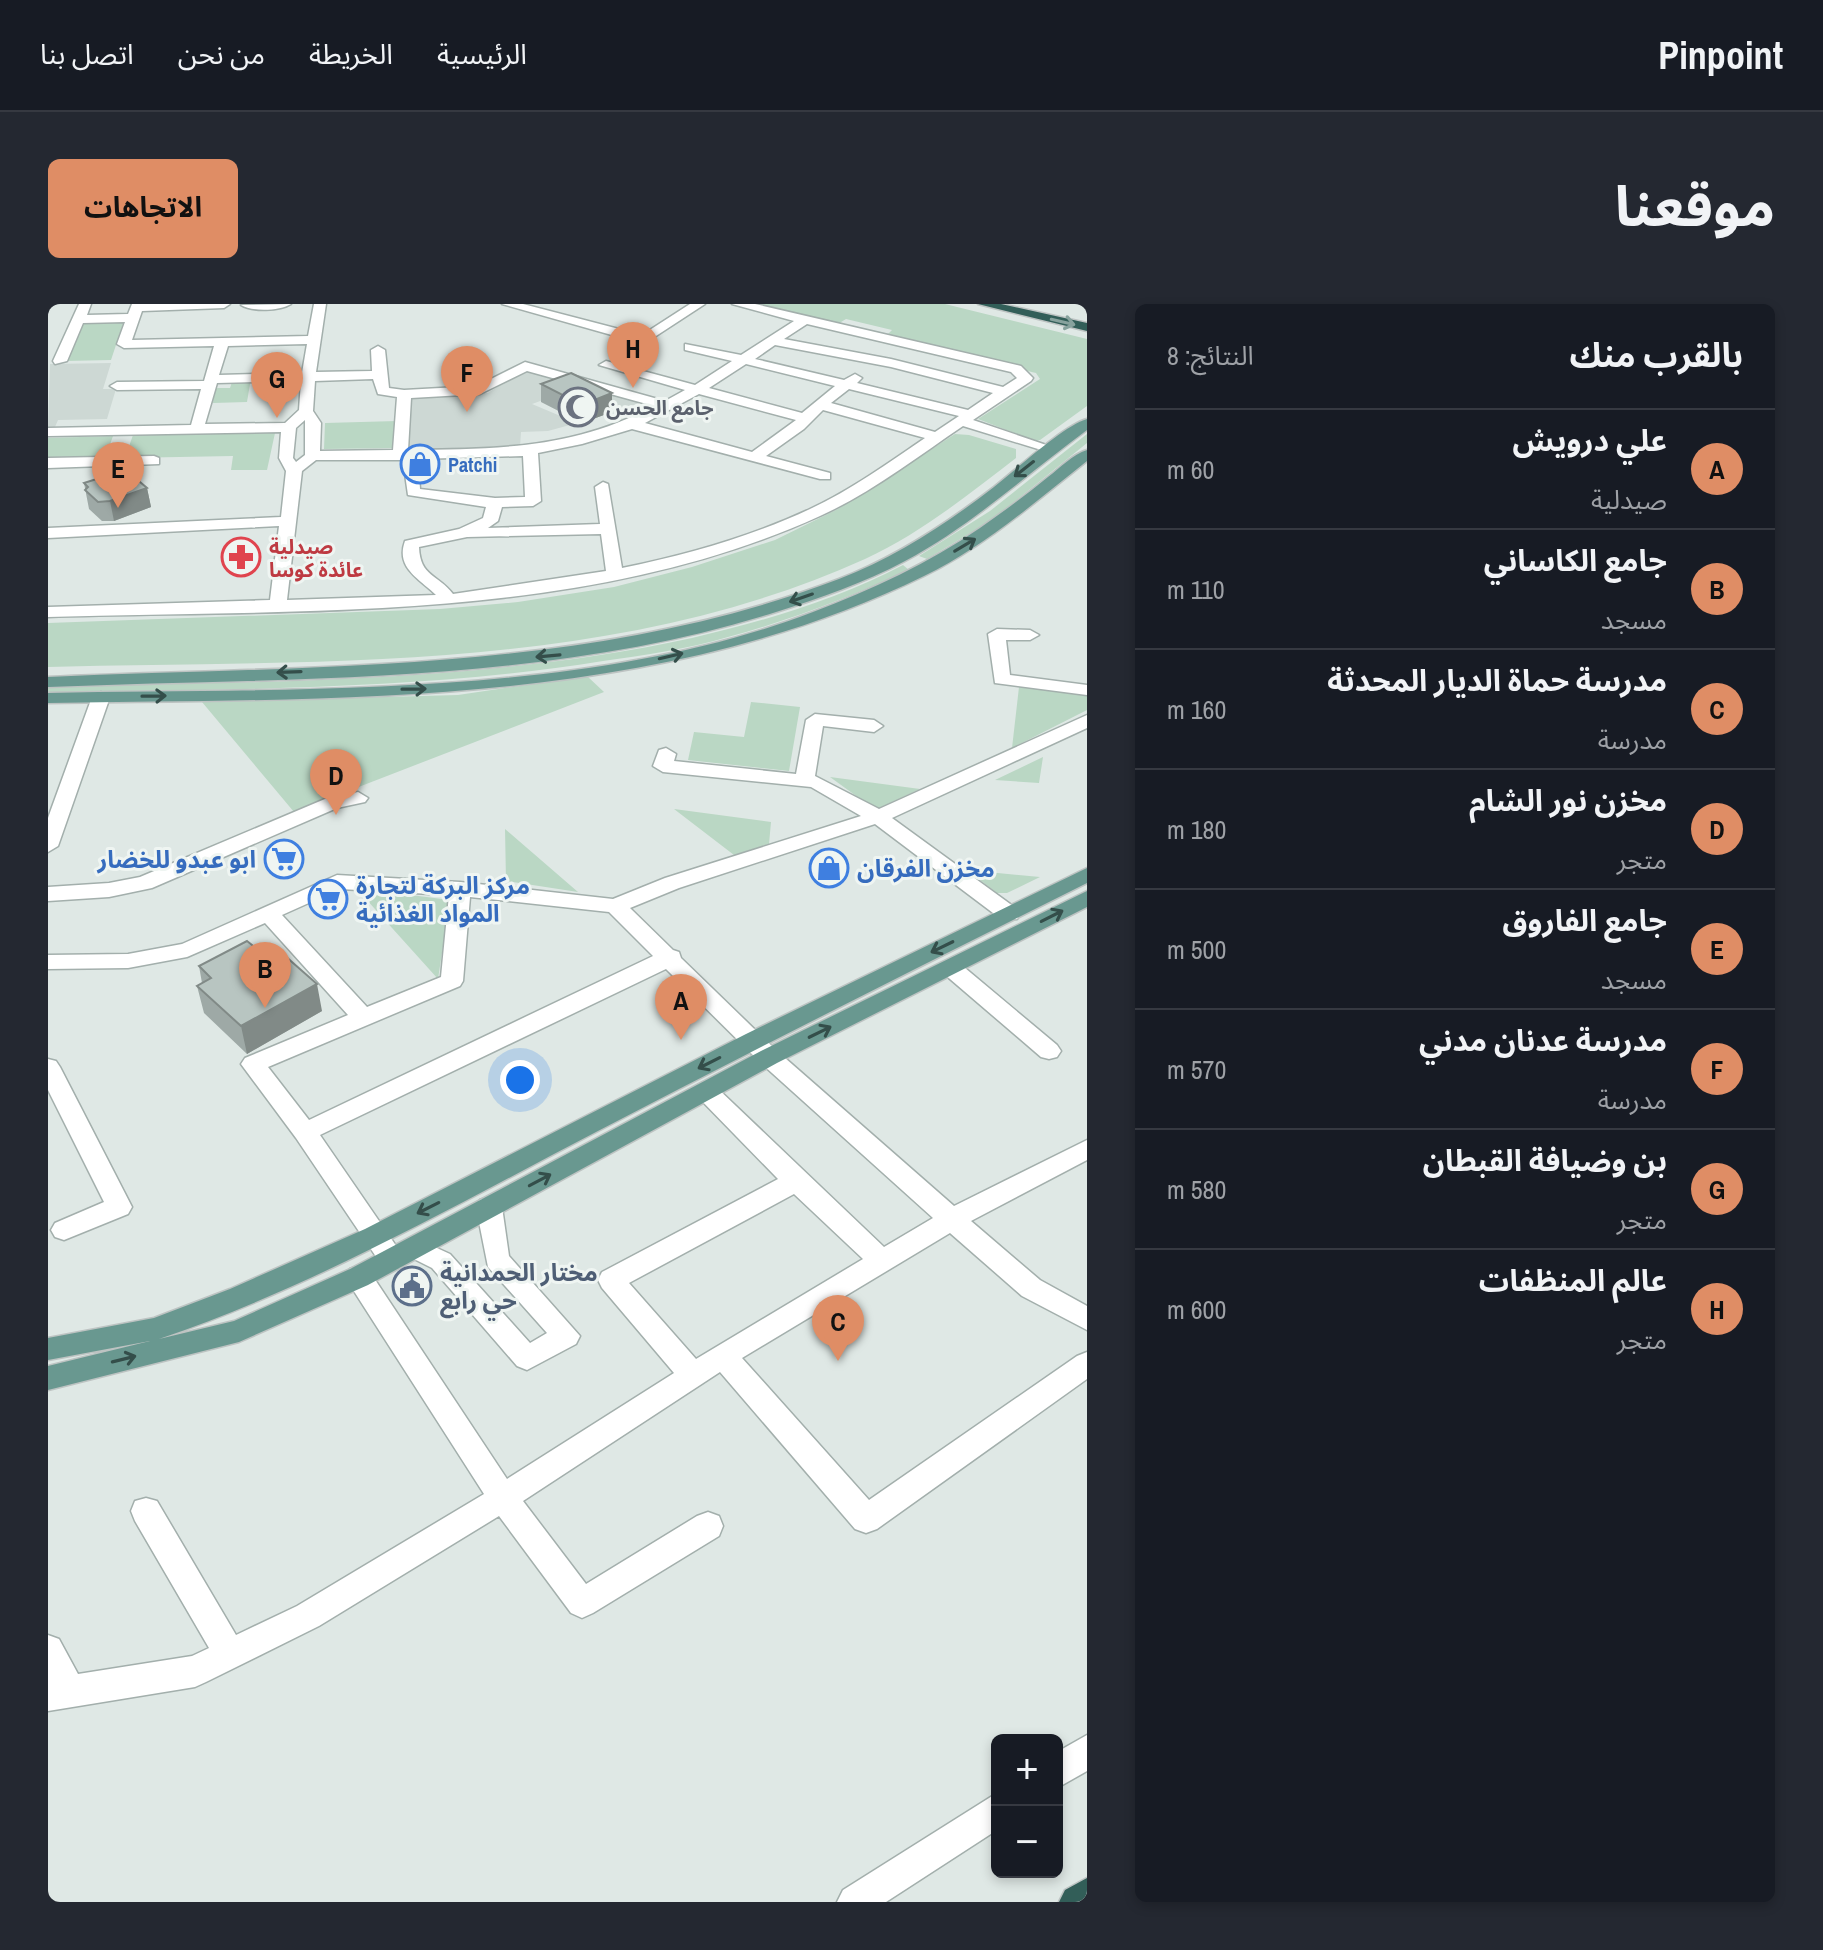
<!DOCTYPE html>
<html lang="ar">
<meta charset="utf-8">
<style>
:root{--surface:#171b24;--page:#242831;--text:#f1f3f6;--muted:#9ea1a6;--line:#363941;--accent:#df8d65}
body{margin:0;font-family:"Archivo Narrow","Noto Sans Arabic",sans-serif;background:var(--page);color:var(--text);direction:rtl}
.controls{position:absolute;right:24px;bottom:24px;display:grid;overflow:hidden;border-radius:12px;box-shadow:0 4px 12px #0003}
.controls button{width:72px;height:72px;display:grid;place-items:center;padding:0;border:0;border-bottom:2px solid var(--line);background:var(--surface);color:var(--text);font:40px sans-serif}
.you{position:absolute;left:472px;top:776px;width:28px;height:28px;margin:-20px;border:6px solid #fff;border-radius:50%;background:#1a73e8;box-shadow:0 0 0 12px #1a73e833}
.badge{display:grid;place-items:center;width:52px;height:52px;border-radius:50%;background:var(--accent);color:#111;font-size:26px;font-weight:700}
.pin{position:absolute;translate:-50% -66px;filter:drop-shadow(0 2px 4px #0008)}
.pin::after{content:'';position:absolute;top:42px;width:28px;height:24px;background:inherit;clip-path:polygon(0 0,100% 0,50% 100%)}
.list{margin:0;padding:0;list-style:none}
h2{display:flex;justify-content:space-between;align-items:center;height:104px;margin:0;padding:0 32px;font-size:34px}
h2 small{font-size:26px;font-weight:400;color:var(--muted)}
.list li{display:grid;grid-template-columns:52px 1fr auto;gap:24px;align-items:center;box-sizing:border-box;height:120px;padding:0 32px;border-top:2px solid var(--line)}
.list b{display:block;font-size:30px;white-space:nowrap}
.list p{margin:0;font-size:26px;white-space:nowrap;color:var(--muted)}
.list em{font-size:26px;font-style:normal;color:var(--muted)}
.map{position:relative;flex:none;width:1039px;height:1598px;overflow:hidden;direction:ltr;border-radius:12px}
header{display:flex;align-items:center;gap:48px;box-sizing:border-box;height:112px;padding:0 40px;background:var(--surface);border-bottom:2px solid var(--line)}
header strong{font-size:38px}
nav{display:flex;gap:44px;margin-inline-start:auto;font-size:28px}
.intro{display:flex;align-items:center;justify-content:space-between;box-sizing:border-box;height:192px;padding:0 48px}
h1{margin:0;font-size:56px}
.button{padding:20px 36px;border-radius:12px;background:var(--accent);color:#111;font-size:28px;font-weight:700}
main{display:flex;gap:48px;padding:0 48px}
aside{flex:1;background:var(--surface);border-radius:12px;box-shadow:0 4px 12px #0003}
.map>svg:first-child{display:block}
.built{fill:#cdd8d4}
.green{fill:#bad7c4}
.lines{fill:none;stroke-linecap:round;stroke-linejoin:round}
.minor-casing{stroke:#a3afac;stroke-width:3}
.major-casing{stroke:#bdc3c2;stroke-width:3}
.highway-casing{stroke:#bdc3c2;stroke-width:3}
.minor{fill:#fff;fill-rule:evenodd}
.major{fill:#699890;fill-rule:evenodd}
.highway{fill:#325e58;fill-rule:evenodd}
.wall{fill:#9ea9a6}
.shaded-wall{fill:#818a87}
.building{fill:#b8c5c1;stroke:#818a87;stroke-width:2}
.oneway{stroke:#87a29d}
.oneway2{stroke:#344e4a}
.labels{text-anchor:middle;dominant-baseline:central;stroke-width:6;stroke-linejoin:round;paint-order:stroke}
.far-worship-label{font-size:20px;font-weight:bold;fill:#5b616d;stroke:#eff5f2;text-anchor:start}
.far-shop-label{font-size:20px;font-weight:bold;fill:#366cbe;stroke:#eff5f2;text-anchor:start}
.far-health-label{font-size:20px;font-weight:bold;fill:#be3a42;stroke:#eff5f2;text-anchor:start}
.shop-label{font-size:24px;font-weight:bold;fill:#366cbe;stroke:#eff5f2;text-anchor:start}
.service-label{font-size:24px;font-weight:bold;fill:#4e5e75;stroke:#eff5f2;text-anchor:start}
</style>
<header>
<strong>Pinpoint</strong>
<nav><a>الرئيسية</a><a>الخريطة</a><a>من نحن</a><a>اتصل بنا</a></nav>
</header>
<div class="intro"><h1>موقعنا</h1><a class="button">الاتجاهات</a></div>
<main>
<aside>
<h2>بالقرب منك<small>النتائج: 8</small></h2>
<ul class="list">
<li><span class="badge">A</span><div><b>علي درويش</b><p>صيدلية</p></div><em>60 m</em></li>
<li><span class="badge">B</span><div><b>جامع الكاساني</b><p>مسجد</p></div><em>110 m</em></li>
<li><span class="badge">C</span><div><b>مدرسة حماة الديار المحدثة</b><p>مدرسة</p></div><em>160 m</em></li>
<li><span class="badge">D</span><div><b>مخزن نور الشام</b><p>متجر</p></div><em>180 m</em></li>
<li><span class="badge">E</span><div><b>جامع الفاروق</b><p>مسجد</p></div><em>500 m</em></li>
<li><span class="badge">F</span><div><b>مدرسة عدنان مدني</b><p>مدرسة</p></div><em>570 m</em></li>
<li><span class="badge">G</span><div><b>بن وضيافة القبطان</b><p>متجر</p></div><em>580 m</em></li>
<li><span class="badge">H</span><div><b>عالم المنظفات</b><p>متجر</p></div><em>600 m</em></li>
</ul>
</aside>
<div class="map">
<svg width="1039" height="1598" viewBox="0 0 1039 1598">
<rect width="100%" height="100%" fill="#dfe8e5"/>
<path class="built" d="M63 59 55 85H68L59 115 10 116 7 123H0L2 60Z
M478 64 594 97 572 108 540 94 528 84 484 100 529 119 500 127 473 128 472 143 356 146 362 92 440 89Z"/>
<path class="green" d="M699 0H897L1039 35V102L992 136 987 137 930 115 992 75 988 69 837 33 844 26 798 15 788 21Z
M76 17 63 56 17 57 31 18Z
M203 74 199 98 165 99 166 84H182L185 75Z
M349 117V144L276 145 277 119Z
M227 129 219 166H183L185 152 77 154 85 131Z
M907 130 921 131 968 145V154C920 191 873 229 817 255 563 370 272 356 0 363V319L392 305 470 298 566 283 644 263 727 236 790 205Z
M1039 130V139L944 216 879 255 871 252 942 207Z
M65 132 58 152 0 153V134Z
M855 261 861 266C802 293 743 316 680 333 640 345 597 351 555 357 373 387 185 384 0 390V383C215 377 432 380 644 334 716 317 789 296 855 261Z
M539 372 556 388 246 508 154 398 410 391Z
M971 383 1039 390V406L964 444Z
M703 398 752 403 741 467 640 456 646 428 696 433Z
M995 453 991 479 947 476Z
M782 473 872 485 831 504 822 502Z
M626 505 723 518 721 540 686 551Z
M457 525 530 588 458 577Z
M919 566 992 573 959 589H949Z
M308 584 402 596 390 675Z"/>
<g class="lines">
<g class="minor-casing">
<path id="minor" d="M31 0H43L39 11 80 10 84 0H182L176 4 94 7 84 36 260 32 266 0H278L268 68 324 67 323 46 330 42 337 46 341 84 356 86 429 82 477 58 617 97 637 86 551 61 558 57 647 81 684 57 637 46V40L693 51 746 17 684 0H707L973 62 985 74 983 77 925 116 1010 145 1003 149 915 122C869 153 823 189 772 212 536 320 255 305 0 313V303L222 296 231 222 0 234V224L233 213 238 167 231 154 233 128 0 132V124L143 121 153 85 69 86 62 82 69 78 156 77 166 42 76 44 69 40 77 18 35 19 19 57 7 60 5 57ZM759 20 963 68 969 74 955 83 843 55 736 35ZM259 40 254 69 171 71 180 42ZM727 41 843 63 945 89 920 106 809 79 814 74 807 70 796 76 707 55ZM698 60 787 82 754 109 661 84ZM479 67 606 102C525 145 449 145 360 146L363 94 432 90ZM325 75 330 90 349 93 345 146 272 147 273 119 265 107 267 77ZM253 77 251 106 237 119 157 120 169 79ZM801 85 911 112 887 128 783 99ZM651 90 748 116 704 148 597 119ZM775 106 877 134C840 159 803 186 762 205 702 233 638 251 574 264L560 180 555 178 547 183 552 220 440 224 450 217 454 203 485 202 493 197 490 149 534 140 584 125 772 175H782V169L718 152 756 125ZM257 116V151L248 158 245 154 248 124ZM475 152 477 193 447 194 372 185 370 155ZM268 156H355L360 191 438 203 435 214 411 225 357 237C347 264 372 275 388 291L239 296 254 167ZM553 230 558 267 405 290C390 270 372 273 371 243L419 233Z
M243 0C232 7 204 8 193 1Z
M454 0H475L594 31 642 0H657L585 47 578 43 585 37Z
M106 152 111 154V160L0 164V154Z
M949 325 982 326 991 331 982 336H958L962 371 1039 381V391L947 379 940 330Z
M53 388 62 393 10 542 0 548V514L44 393Z
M767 410 826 416 835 422 826 428 775 422 767 472 831 505 1039 411V424L844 514 969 605 972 610 969 615H953L827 520 631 584 582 604 625 646 631 648 633 654 729 747 906 902 1039 836V856L923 917 992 976 1039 1002V1026L974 992 902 929 694 1054 821 1196 1029 1052 1039 1048V1075L829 1225 818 1229 807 1225 672 1068 475 1197 538 1280 649 1212 660 1208 671 1212 675 1222 671 1232 545 1309 534 1314 523 1309 451 1212 271 1322 158 1378 147 1383 0 1407V1331L11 1335 30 1370 144 1352 161 1344 87 1217 83 1207 87 1197 98 1194 109 1197 188 1331 249 1302 436 1190 302 981 298 973 302 965 311 962 320 965 459 1175 626 1069 554 984 550 976 554 968 730 875 650 793 646 787 650 781 658 778 666 781 836 943 885 914 713 759 618 665 272 831 353 949 357 956 353 963 344 966 335 963 248 834 193 760 197 754 300 711 217 619 139 653 80 664 0 665V651L80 650 134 640 289 571 412 578 565 595 617 574 813 512 763 483 615 468 605 462 611 446 618 444 628 450 626 457 748 470 758 416ZM292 585 401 591 393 673 319 703 234 611ZM422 593 561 608 605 652 261 816 220 763 412 682 415 677ZM746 890 815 955 648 1055 581 979Z
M310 488 320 494 317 498 289 504 104 584 61 593 0 597V583L61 579 92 573 277 495Z
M903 657 911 659 1009 741 1013 747 1009 753 1001 755 993 753 895 669 892 664 895 659Z
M0 755 8 757 12 763 84 903 80 910 16 936 7 933 3 926 7 919 56 898 0 786Z
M441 893 450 896 454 903 461 952 532 1032 528 1040 479 1066 469 1062 384 964 358 951 354 944 358 937 367 934 402 950 482 1039 499 1029 440 963 428 903 432 896Z
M1039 1431V1467L1009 1484V1448Z
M949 1489V1526L838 1598H789L795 1586Z"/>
</g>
<g class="major-casing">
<path id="major" d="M1039 115V126C979 170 923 222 857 257 816 279 772 294 728 308 494 382 242 373 0 383V373C265 361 539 371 791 275 848 253 898 220 946 183 969 165 1015 122 1039 115Z
M1039 146V157C987 198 936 243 876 272 604 405 296 394 0 399V389C244 384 536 396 765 308 823 286 881 259 932 224 955 208 978 191 1000 173 1012 164 1025 150 1039 146Z
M1039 564V579C875 661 711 743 548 828 406 902 264 983 111 1035L186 1017 302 965 713 747 1039 587V603L729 759 320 981 191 1038 0 1086V1062L102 1037 0 1056V1034L106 1014 182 985 317 925 698 730Z"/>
</g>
<g class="highway-casing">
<path id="highway" d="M930 0H953L1039 19V27Z
M1039 1574V1598H1011L1017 1586Z"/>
</g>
<use href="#minor" class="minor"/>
<use href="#major" class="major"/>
<use href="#highway" class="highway"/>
</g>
<path class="wall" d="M493 80 564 89V108L534 119 493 98Z
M36 179 99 184 103 203 66 217H54L41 205Z
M151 662 274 707 199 750 156 709 149 682 154 679Z"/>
<path class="shaded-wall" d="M564 89V108L534 119V101Z
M99 184 103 203 66 217 62 197Z
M269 680 274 707 199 750 193 722Z"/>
<path class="building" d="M523 69 564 89 534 101 493 80Z
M58 172 76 174 85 172 99 184 62 197 50 198 37 186 40 183 36 179Z
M199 637 215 650 228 644 269 680 193 722 149 682 163 674 151 662Z"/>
<defs><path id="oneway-shaft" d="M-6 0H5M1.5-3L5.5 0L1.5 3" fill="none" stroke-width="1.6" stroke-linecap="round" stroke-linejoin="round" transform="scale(2)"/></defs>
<use class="oneway" href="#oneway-shaft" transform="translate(1015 18) rotate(13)"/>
<g class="oneway2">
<use href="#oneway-shaft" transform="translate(976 165) rotate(142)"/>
<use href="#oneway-shaft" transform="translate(917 241) rotate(-31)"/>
<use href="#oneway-shaft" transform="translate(753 294) rotate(161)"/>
<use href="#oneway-shaft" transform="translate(500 352) rotate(175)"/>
<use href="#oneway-shaft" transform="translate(623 352) rotate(-13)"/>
<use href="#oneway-shaft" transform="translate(241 368) rotate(178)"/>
<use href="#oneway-shaft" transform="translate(366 385) rotate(-1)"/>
<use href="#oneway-shaft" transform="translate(106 392) rotate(-1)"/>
<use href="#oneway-shaft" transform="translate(1004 612) rotate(-27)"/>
<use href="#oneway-shaft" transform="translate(894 643) rotate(154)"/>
<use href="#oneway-shaft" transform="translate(772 728) rotate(-26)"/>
<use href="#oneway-shaft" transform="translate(661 759) rotate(153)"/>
<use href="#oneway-shaft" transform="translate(492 876) rotate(-28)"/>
<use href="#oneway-shaft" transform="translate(380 904) rotate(153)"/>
<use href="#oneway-shaft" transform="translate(76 1055) rotate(-14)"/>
</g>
<defs>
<g id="mosque-ring" transform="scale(2)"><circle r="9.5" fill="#eff5f2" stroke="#6b7280" stroke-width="1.5"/><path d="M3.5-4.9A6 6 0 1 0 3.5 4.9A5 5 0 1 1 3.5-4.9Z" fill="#6b7280"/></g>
<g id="shop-ring" transform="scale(2)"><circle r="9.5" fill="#eff5f2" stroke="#3f7fe0" stroke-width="1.5"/><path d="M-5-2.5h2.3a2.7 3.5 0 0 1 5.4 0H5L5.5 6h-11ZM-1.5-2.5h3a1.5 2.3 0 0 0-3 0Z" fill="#3f7fe0"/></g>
<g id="pharmacy-ring" transform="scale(2)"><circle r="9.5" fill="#eff5f2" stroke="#e0444e" stroke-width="1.5"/><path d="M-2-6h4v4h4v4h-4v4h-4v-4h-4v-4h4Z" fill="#e0444e"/></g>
<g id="supermarket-ring" transform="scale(2)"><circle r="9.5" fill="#eff5f2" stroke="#3f7fe0" stroke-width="1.5"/><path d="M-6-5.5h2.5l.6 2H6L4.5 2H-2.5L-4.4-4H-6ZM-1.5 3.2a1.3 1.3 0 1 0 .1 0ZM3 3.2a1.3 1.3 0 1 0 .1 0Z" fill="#3f7fe0"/></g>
<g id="civic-ring" transform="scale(2)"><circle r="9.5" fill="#eff5f2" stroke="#5c6f8a" stroke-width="1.5"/><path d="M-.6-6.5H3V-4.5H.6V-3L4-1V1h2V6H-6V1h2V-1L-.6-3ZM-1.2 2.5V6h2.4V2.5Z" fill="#5c6f8a"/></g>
</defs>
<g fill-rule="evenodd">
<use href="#mosque-ring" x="530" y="103"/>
<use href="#shop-ring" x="372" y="160"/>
<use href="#pharmacy-ring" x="193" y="253"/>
<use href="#supermarket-ring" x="236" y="555"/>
<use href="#shop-ring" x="781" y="564"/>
<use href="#supermarket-ring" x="280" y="595"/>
<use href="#civic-ring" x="364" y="982"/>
</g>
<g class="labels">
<g class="far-worship-label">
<text x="558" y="103">جامع الحسن</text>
</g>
<g class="far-shop-label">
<text x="400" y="160">Patchi</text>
</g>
<g class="far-health-label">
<text x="221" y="242">صيدلية<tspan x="221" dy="23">عائدة كوسا</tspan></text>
</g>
<g class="shop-label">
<text x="208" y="555" text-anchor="end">ابو عبدو للخضار</text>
<text x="809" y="564">مخزن الفرقان</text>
<text x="308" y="581">مركز البركة لتجارة<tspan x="308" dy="28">المواد الغذائية</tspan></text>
</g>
<g class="service-label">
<text x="392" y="968">مختار الحمدانية<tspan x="392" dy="28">حي رابع</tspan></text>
</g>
</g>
</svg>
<div class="controls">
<button>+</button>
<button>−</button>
</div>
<div class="you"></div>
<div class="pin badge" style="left:633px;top:736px">A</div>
<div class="pin badge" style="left:217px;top:704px">B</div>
<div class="pin badge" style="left:790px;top:1057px">C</div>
<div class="pin badge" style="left:288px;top:511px">D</div>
<div class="pin badge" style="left:70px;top:204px">E</div>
<div class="pin badge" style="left:419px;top:108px">F</div>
<div class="pin badge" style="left:229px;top:114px">G</div>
<div class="pin badge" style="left:585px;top:84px">H</div>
</div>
</main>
